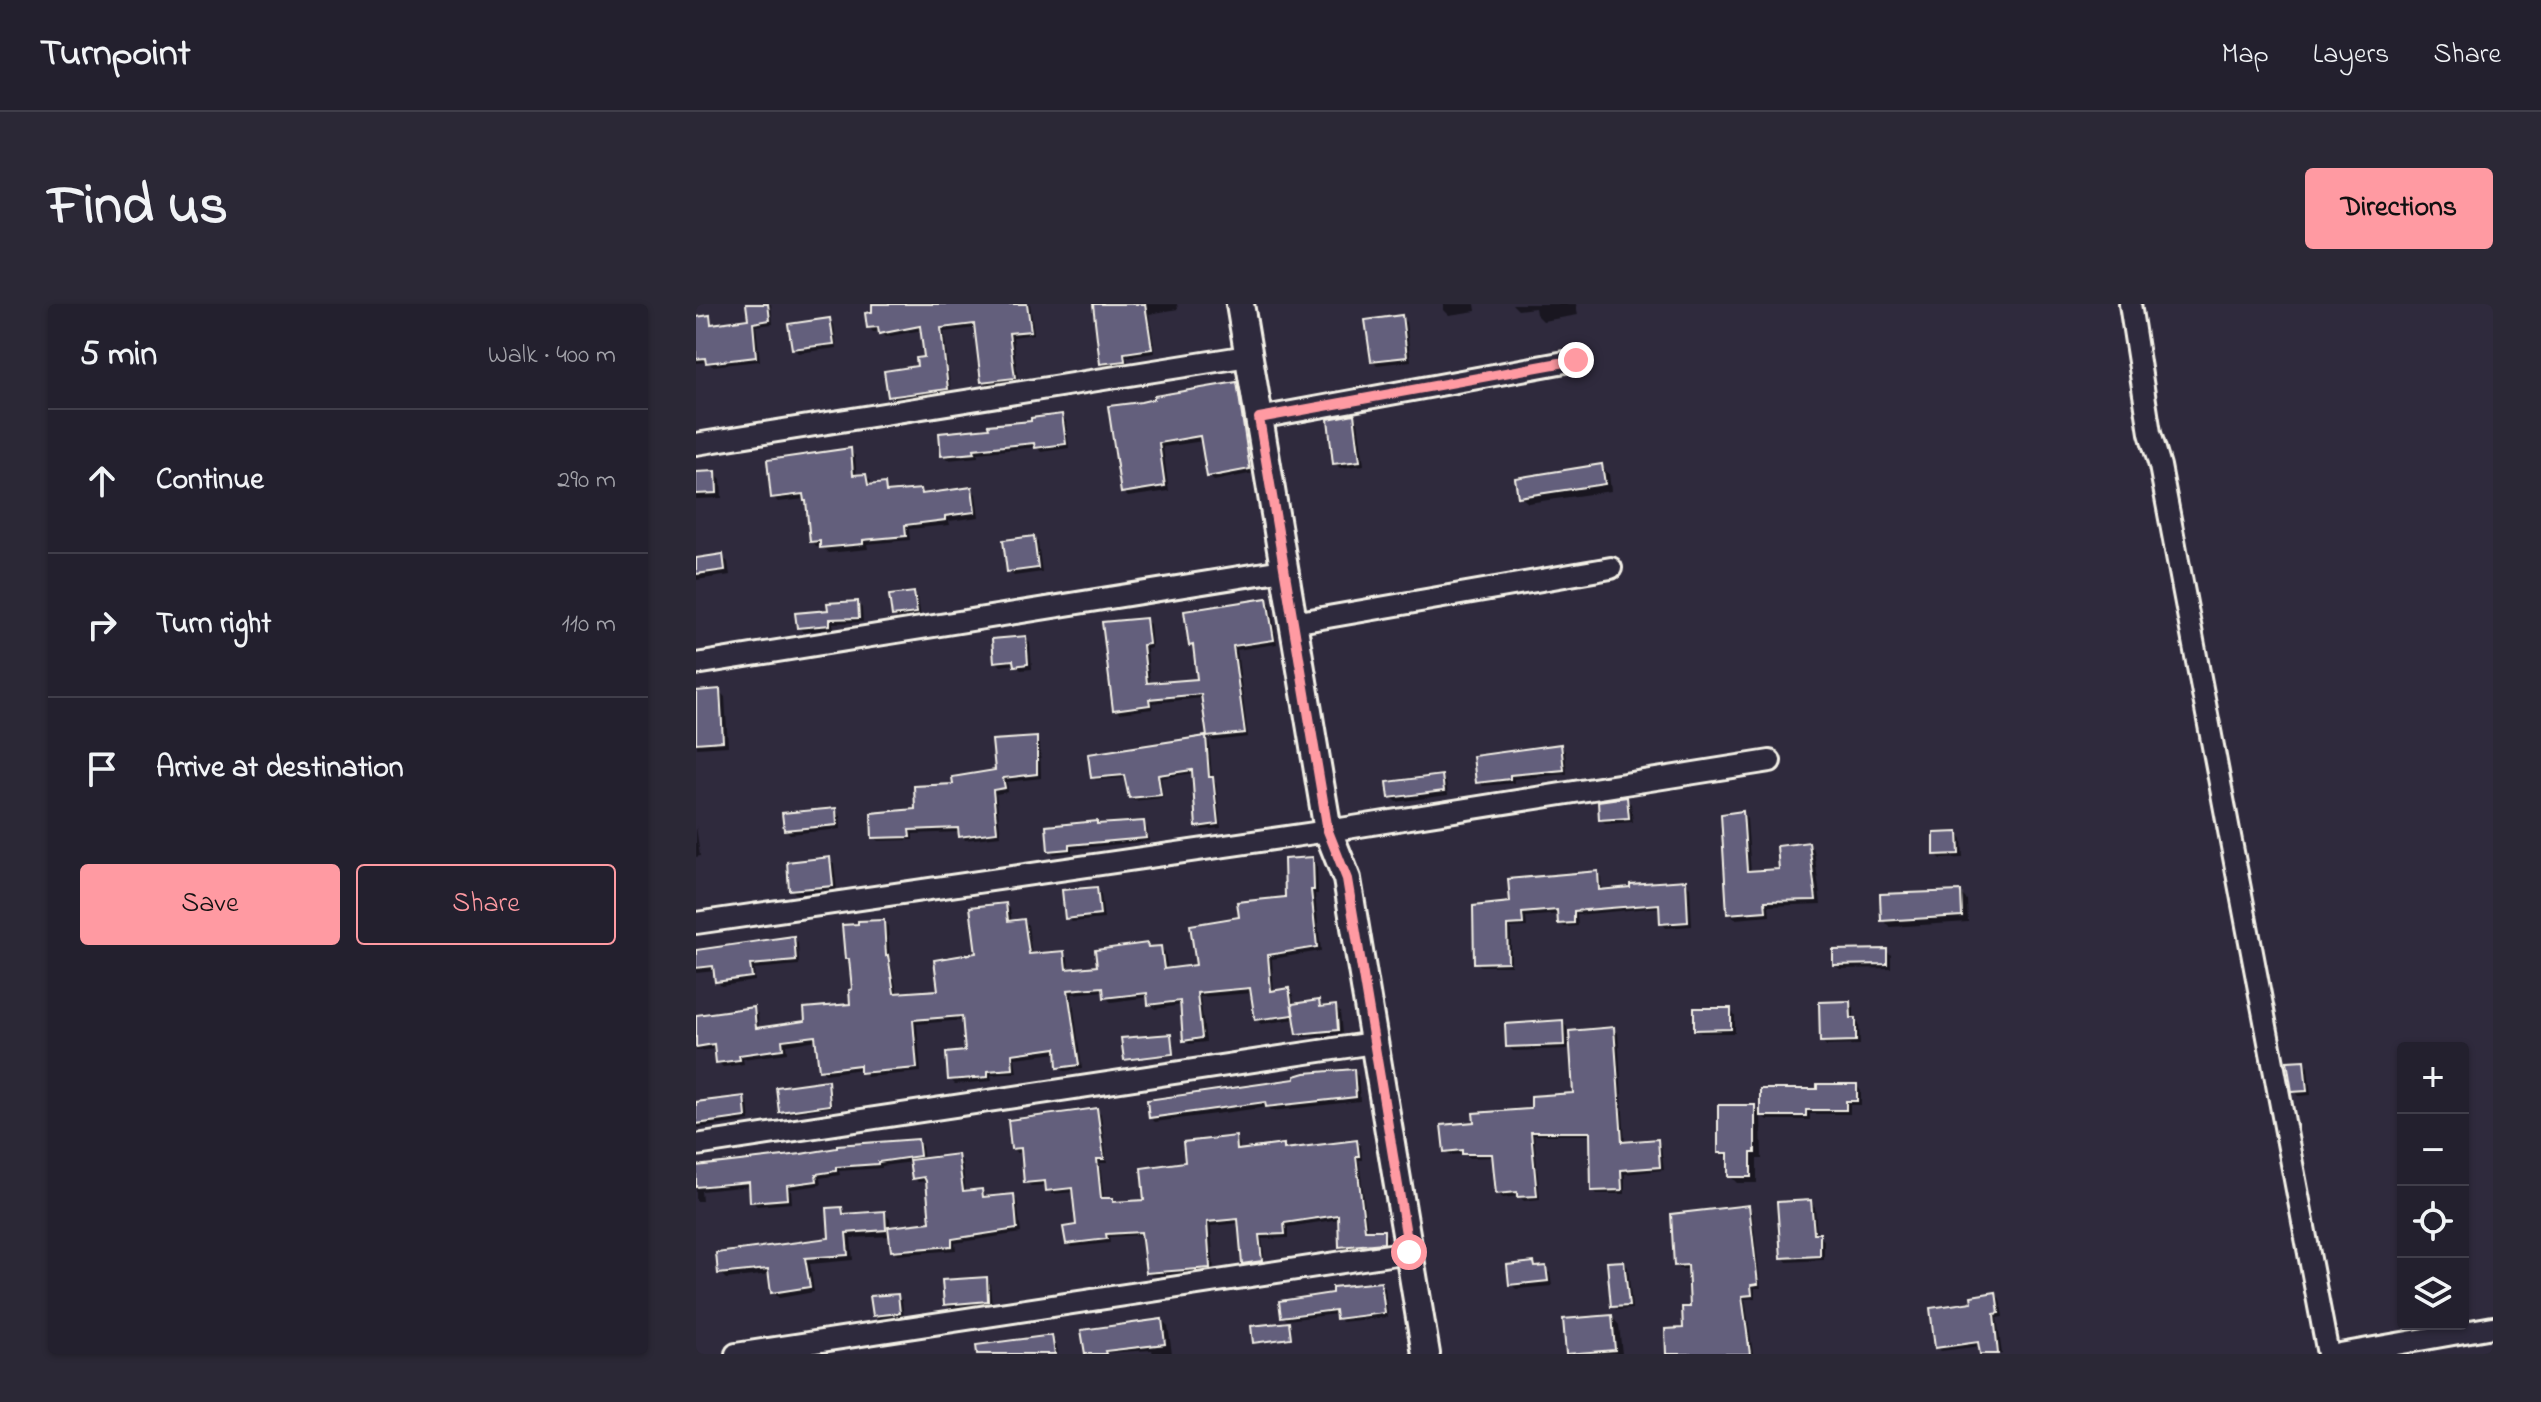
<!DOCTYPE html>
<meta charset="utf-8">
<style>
:root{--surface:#23202e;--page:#2b2836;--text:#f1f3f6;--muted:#a3a3aa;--line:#403e4a;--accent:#ff9aa2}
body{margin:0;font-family:"Indie Flower",sans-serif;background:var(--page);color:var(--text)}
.controls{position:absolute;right:24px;bottom:24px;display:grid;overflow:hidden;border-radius:8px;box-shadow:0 2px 6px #0004}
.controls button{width:72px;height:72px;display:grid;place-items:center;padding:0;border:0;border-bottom:2px solid var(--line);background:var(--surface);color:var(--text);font:40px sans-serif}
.stop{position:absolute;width:24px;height:24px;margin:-18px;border:6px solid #ff9aa2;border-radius:50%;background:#fff}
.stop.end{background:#ff9aa2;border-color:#fff;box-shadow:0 2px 8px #0008}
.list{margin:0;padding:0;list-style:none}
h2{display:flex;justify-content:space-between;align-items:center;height:104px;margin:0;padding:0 32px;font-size:34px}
h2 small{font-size:26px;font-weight:400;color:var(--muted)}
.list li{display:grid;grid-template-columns:52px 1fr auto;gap:24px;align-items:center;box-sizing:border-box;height:144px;padding:0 32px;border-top:2px solid var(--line)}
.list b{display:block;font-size:30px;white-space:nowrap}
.list em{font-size:26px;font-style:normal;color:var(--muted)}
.actions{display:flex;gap:16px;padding:24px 32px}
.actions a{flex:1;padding:18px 0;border:2px solid var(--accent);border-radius:8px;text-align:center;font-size:28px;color:var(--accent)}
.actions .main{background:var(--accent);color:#111}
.icon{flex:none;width:44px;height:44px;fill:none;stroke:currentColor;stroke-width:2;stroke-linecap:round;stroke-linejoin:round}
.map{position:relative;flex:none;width:1797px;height:1050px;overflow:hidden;border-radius:8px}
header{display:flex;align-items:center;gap:48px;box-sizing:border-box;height:112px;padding:0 40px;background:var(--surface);border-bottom:2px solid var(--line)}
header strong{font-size:38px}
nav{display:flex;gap:44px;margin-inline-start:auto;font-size:28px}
.intro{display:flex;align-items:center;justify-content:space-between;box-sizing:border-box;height:192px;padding:0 48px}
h1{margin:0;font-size:56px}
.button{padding:20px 36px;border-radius:8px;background:var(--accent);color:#111;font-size:28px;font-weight:700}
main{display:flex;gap:48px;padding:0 48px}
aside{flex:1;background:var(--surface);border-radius:8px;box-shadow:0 2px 6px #0004}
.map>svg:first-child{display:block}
.shadow{fill:#0007}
.building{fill:#635e7c;stroke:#f4f1e8;stroke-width:2}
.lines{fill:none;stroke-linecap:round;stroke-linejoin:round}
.minor-casing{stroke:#f4f1e8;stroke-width:26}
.tertiary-casing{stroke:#f4f1e8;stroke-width:32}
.minor{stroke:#2f2a3d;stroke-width:20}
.tertiary{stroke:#2f2a3d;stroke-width:26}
.route{stroke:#ff9aa2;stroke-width:10}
</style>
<header>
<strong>Turnpoint</strong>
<nav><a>Map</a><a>Layers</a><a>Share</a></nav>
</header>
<div class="intro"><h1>Find us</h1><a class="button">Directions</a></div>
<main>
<aside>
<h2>5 min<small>Walk · 400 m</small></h2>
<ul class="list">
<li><svg class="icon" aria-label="ahead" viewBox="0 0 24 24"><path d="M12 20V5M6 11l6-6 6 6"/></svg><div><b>Continue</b></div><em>290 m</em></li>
<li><svg class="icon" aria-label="right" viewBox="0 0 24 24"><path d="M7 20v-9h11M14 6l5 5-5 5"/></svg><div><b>Turn right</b></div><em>110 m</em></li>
<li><svg class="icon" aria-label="arrive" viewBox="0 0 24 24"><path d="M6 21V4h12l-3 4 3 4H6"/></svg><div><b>Arrive at destination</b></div></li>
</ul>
<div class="actions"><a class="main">Save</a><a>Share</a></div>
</aside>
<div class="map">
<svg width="1797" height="1050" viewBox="0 0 1797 1050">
<rect width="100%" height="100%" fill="#2f2a3d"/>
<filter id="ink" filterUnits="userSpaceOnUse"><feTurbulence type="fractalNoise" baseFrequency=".0125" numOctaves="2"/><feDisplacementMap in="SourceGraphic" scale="16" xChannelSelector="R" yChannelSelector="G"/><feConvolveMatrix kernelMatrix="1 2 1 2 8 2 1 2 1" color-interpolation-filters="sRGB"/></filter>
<g filter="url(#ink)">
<path class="shadow" d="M52 0H75L77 20 60 22 64 57 16 62 12 58 0 59V15L13 13 18 22 54 16Z
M178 0H334L338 30 317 33 322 78 291 82 287 77 280 24 248 28 255 89 198 97 194 92 230 54 226 26 190 33 185 27 177 28 173 23 179 9Z
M397 0H481L482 5 453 10 459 49 431 53 432 61 410 63 406 59Z
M748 0H779L780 7 753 11 748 6Z
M816 0H880L882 11 847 17 840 10 839 4 822 6Z
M705 13 710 18 715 57 681 61 677 56Z
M134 16 138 21 141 44 102 49 97 44Z
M540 80 545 85 558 169 518 177 513 172 507 137 467 143 473 187 432 193 427 188 414 104Z
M365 112 370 117 373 144 345 148 341 143 282 149V153L252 156 247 151 338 119Z
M658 112 662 117 668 161 644 164 639 159Z
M154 146 159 152 161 173 170 172 175 177V182L188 181 194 190 224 187 229 191 275 185 280 190 283 213 253 217 254 221 213 225 214 236 171 240 172 245 132 249 126 242 121 243 116 237 112 199 109 195 82 198 77 193Z
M905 162 913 170 915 187 832 199 824 192Z
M19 169 25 175 26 194 0 195V171Z
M337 234 342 238 346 268 318 272 313 267Z
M26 253 32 258 34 271 0 276V256Z
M218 290 222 294 225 314 202 316 198 311Z
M570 296 575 300 581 340 541 346 552 433 517 437 513 433 516 475 520 479 525 524 506 526 502 522 498 469 465 474 467 494 438 497 435 493 430 474 400 476 397 473 510 435 513 438 507 394 456 399 457 405 423 409 419 405 449 316 454 320 456 344 451 345 454 381 504 376 500 345 495 341Z
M162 299 166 304 167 318 137 319 138 325 107 328 103 323 134 308Z
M329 334 334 339 336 365 325 366 319 360 305 362 300 357Z
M23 387 29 393 32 442 1 444 0 389Z
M340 436 344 440 345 474 311 478 312 488 300 490 305 532 269 536 264 528 217 530V536L182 537 178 533 260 482 301 468Z
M864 442 869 447 871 470 818 475V479L787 482 782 478Z
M745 473 750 478 752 491 700 498 695 493Z
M931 496 935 500 937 518 910 520 905 515Z
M139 506 144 511 145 525 94 530 89 525Z
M1046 509 1051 515 1055 569 1085 567 1113 540 1118 546 1125 600 1073 602 1074 612 1039 615 1033 609Z
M400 519 403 522 447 519 451 523 453 537 376 545V548L358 550 354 546Z
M0 522 4 552 0 553Z
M1262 530 1266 535 1267 554 1245 555 1240 550Z
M133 555 138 560 141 586 100 590 95 585Z
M616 555 621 560 622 590H619L625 647 576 655 578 689 592 687 597 691 598 702 622 698 627 703H639L644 708 646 730 607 733 602 729 600 715 565 720 560 715 557 689 504 693 510 738 493 740 489 736 486 701 459 705 454 700 453 693 415 698 410 694V687L376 690 386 765 368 767 363 763 362 749 319 754 321 769 295 771 296 777 259 780 254 775 271 749 269 716 221 720 225 768 171 773 166 765 129 770 125 765 121 736 90 741 91 749 47 755 48 760 27 763 22 758 20 745 0 747V713L57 705 62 710 63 726 111 719 156 702 158 687 155 659 151 654 188 618 192 622 194 656 202 691 245 688 282 651 309 601 314 605 316 618 327 617 332 621 336 652 368 649 372 654 373 667 403 664 451 641 455 645 464 644 469 648 472 666 503 663 545 615 591 595Z
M901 569 905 573 906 588 989 578 994 583 996 622 970 624 966 619 965 603 881 611 882 622 869 623 864 619V610L830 613 831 623 815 624V662H785L780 658 816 600Z
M400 585 405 590 408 615 376 618 371 614Z
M1264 589 1271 596 1272 618 1194 623 1187 616Z
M97 634 102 639 103 661 58 665 59 677 25 682 21 677 19 667 0 669V648Z
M1190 647 1195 651V664L1144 665 1139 661Z
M1154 699 1158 703V715L1163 720 1164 741 1130 742 1126 737Z
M1034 706 1039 711V729H1005L1000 725Z
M866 718 871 723 872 745 817 747 812 742Z
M918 725 922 729 929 840 961 837 965 841 968 866 929 870V890H901L897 886 896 831H838L844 895 828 897 823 892 807 894 802 889 799 853 773 854 769 850 754 851 750 847 780 819 833 807 879 791Z
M474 732 478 752 430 755Z
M1607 758 1612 763 1615 791 1602 792 1598 787Z
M657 767 662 772 664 797 576 807 572 803 459 818 454 813Z
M131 778 134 782 136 803 88 810 85 807Z
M1161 782 1165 787V801H1154V810H1114V816H1071L1065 811 1066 855H1061V879H1041L1034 872V855L1024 848 1058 803 1066 811 1123 787Z
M47 794 52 799 54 817 3 824 0 820V800Z
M401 806 405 811 411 859H404L408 896H416L420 900 451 898 491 859 539 834 543 838 544 847 587 842 591 847 661 838 665 842 666 856H663L672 928H687L691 932 692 942 649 946 645 942 644 915 592 923V934L566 935 569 961 553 964 548 959 544 919 515 922 518 968 456 972 452 968 447 931 413 933 414 939 376 943 372 939 382 923 379 888 356 890 352 881 335 882 330 878 328 848 321 849 316 844Z
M221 837 226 842 228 856 262 853 266 857 270 889 286 887 290 895 317 892 321 896 325 929 259 939 260 946 201 951 197 946 195 932 155 934 157 956 114 960 118 988 83 994 77 988 74 970 30 975 24 969 136 936 146 905 152 911 188 909 194 915 195 925 236 920 232 877 222 878 218 874 216 858 186 862V864L143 867 144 871 124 874 125 881 95 885 96 899 61 902 56 897 55 882 5 887 6 897H0V867Z
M1115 898 1119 903 1121 931 1128 936V956L1091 958 1087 953Z
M1052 903 1056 907 1065 984H1059V994L1049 995 1057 1050H972L990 1026 996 1004 994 965H984L980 961Z
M928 959 932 963 936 1005 921 1006 917 1002Z
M838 960 854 969 856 982 820 985 815 980Z
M290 975 294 980 296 1001 254 1005 250 1000Z
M684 980 689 984 692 1013 646 1018 641 1010 591 1016 587 1012 639 991Z
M1300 990 1304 995 1307 1013 1301 1014 1306 1050H1286L1285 1042 1245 1047 1241 1043 1278 999Z
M201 992 206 996 208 1013 183 1016 178 1011Z
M916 1013 923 1021 926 1050H931H873L869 1017Z
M467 1017 472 1022 476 1050H457L456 1046 391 1050 388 1028Z
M592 1020 596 1035 559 1038Z
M356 1033 360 1038 362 1050H304Z"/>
<path class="building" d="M50 0H72L74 16 57 19 60 53 10 59 9 54 0 55V13L14 11 15 20 52 15Z
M176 0H331L335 27 313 29 319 74 285 78 278 20 245 24 252 85 192 93 188 67 221 62 220 54 228 53 224 22 183 30 182 23 171 24 169 9 176 8Z
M397 0H449L456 45 428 49 429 57 404 60Z
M706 11 711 53 675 57 669 16Z
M134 14 138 40 96 45 92 20Z
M541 78 554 165 511 173 504 132 463 139 469 182 425 189 412 102 445 98 458 95V92Z
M366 110 370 140 339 144 338 139 278 145 279 149 245 152 243 129 293 124 292 121 335 117V114Z
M658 110 664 157 637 160 632 115Z
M155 144 157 171 170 170 172 181 189 179 190 188 225 185 226 190 276 183 279 208 249 212V216L209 221 210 232 167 236V240L124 244V237L114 238 110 197H108L107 190 75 194 71 156Z
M906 160 909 180 822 193 819 174Z
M20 167 21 189 0 190V168Z
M338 232 342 264 311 268 307 236Z
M27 250 29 266 0 270V254Z
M218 288 221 309 196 312 193 291Z
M571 294 578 336 537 342 549 429 511 433 505 390 453 395 454 401 417 406 406 318 450 314 453 340 447 341 451 379 501 375 497 341 493 342 488 307Z
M162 297 163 314 134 315V321L101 324 99 309 132 306 131 299Z
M330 332 332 360 318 362 317 356 298 358 296 335Z
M24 385 27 437 0 439V387Z
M510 432 513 473H517L522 520 500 523 496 466 462 471 465 491 433 494 428 471 395 474 392 450Z
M341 433V470L307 474 309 484 297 486 301 528 263 533 262 524 213 526 214 533 176 534 175 509 219 505 218 482 257 480 256 473 299 466 296 436Z
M865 440 868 466 814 471V475L780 479 777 452Z
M746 471 748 487 693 494 691 478Z
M931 493 933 514 903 516 902 497Z
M140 504 141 521 88 526 86 509Z
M1047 507 1051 567 1083 565 1081 542 1113 538 1120 596 1069 597 1070 607 1031 610 1025 510Z
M401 517V520L448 517 450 534 373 541V545L352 547 350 522Z
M1262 528 1263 550 1238 551V529Z
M134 553 137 582 93 586 91 558Z
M617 553 618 586H615L621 643 572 651 575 687 593 684 597 711 559 716 554 684 501 689 506 734 487 737 484 697 452 701 451 689 408 694 407 683 372 686 383 761 361 764 360 744 316 750 317 765 292 767V773L252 776 250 749 269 747 266 712 217 716 221 764 164 769V761L123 766 119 732 86 736 87 745 43 751 44 756 20 759 18 740 0 743V711L58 703 60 724 109 717 108 704 154 700 153 686 156 685 153 655H149L146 621 162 620V617L188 616 190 652 192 651 198 689 242 686 238 656 280 649 274 603 310 599 312 617 328 615 333 650 368 647 370 665 401 662 399 646 451 639 452 643 465 642 468 665 500 661 494 621 543 613 541 598 589 593 588 555Z
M902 567 903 586 934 583V580L990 576 992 618 964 620 963 600 878 607V619L862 620 861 606 826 609 827 620 811 621 812 658 778 659 777 602 814 598 812 575Z
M401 583 404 611 369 615 366 586Z
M1265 587 1266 612 1185 617 1184 590Z
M98 632 100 657 54 661 56 673 19 678 17 662 0 664V646Z
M1191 645V660L1137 661V646Z
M623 696 624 703 640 701 642 726 601 730 596 700Z
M1154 697 1155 714H1160V737L1124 738 1123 698Z
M998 704H1035V725L998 726Z
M867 716 868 741 810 743 809 720Z
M918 723 926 838 962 835 964 863 925 866 926 886 895 887 894 828H835L841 892 821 893V888L800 890 796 850H766V846L748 848 745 821 778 818 777 809 833 805 835 804V792L877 789 873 727Z
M475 730 477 750 428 756 425 734Z
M1608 756 1611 787 1596 788 1591 757Z
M658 765 660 793 570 803 569 798 453 814 451 796 599 775V772L609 769Z
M132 776 134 801 83 808 80 783Z
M1121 780H1161V797H1150V806H1110V812H1064V785H1121Z
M48 792 50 813 0 820V798Z
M1022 801H1059V849H1055V873H1032V849H1022Z
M401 804 408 855H401L405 894H417V898L448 896 445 864 489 858 487 838 540 832 541 846 588 840V845L661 836 663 852H660L669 926H688V939L643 943 642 911 588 919 589 930 563 931 566 957 546 960 542 915 511 918 514 964 450 969 445 928 410 930 411 935 370 940 367 923 380 921 376 884 350 887 349 877 328 879 325 844 315 845 312 816Z
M222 835 224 852 182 858V860L140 863V867L120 870 121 877 91 881 92 895 54 898 53 878 0 883V862L105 850 141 844V841Z
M262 850 267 887 286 885 287 893 318 890 321 925 256 935V942L195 947 192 923 234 918 230 877 228 873 216 875 213 856Z
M1115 896 1118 929H1124V952L1085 954 1081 898Z
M1053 901 1062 980 1055 981 1056 991 1046 992 1054 1050H970L969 1025 987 1024 986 1003H994L992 961 978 962 975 910Z
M146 903 147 910 189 907 190 926 150 929 152 951 109 954 114 983 75 989 72 965 22 970 20 949 133 934 131 904Z
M928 957 933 1002 915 1003 911 958Z
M838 958 839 963 850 962 852 977 813 981 811 961Z
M291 973 292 997 248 1001 246 976Z
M685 978 689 1009 640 1015 639 1006 585 1013 583 997 636 989V983Z
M1300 988 1303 1009 1298 1010 1302 1050H1284L1282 1038 1239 1044 1234 1004 1276 998 1275 992Z
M202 990 204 1009 177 1012 174 992Z
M916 1011 919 1046 870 1050 867 1015Z
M466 1015 469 1040 409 1047 410 1050H389L385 1026Z
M593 1018 595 1034 557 1039 555 1022Z
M356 1031 359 1050H281L280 1041Z"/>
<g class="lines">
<g class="minor-casing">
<path id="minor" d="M1434 0 1454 129 1464 162 1632 1050
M563 114 880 56
M0 140 552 52
M597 319 915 264
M0 360 588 266
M0 619 632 527 1074 457
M0 841 677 739
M40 1050 713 948
M1644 1050 1797 1023"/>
</g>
<g class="tertiary-casing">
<path id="tertiary" d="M544 0 632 527 651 575 730 1050"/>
</g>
<use href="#minor" class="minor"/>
<use href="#tertiary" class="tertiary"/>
</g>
</g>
<g class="lines" filter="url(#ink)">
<path class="route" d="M713 948 651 575 632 527 563 114 880 56"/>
</g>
</svg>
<div class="controls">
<button>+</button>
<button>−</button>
<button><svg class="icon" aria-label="locate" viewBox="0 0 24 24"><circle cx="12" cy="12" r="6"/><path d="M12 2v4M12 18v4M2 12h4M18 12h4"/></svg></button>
<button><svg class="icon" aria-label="layers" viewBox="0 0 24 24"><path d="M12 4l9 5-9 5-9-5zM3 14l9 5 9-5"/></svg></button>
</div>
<div class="stop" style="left:713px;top:948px"></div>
<div class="stop end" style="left:880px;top:56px"></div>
</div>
</main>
